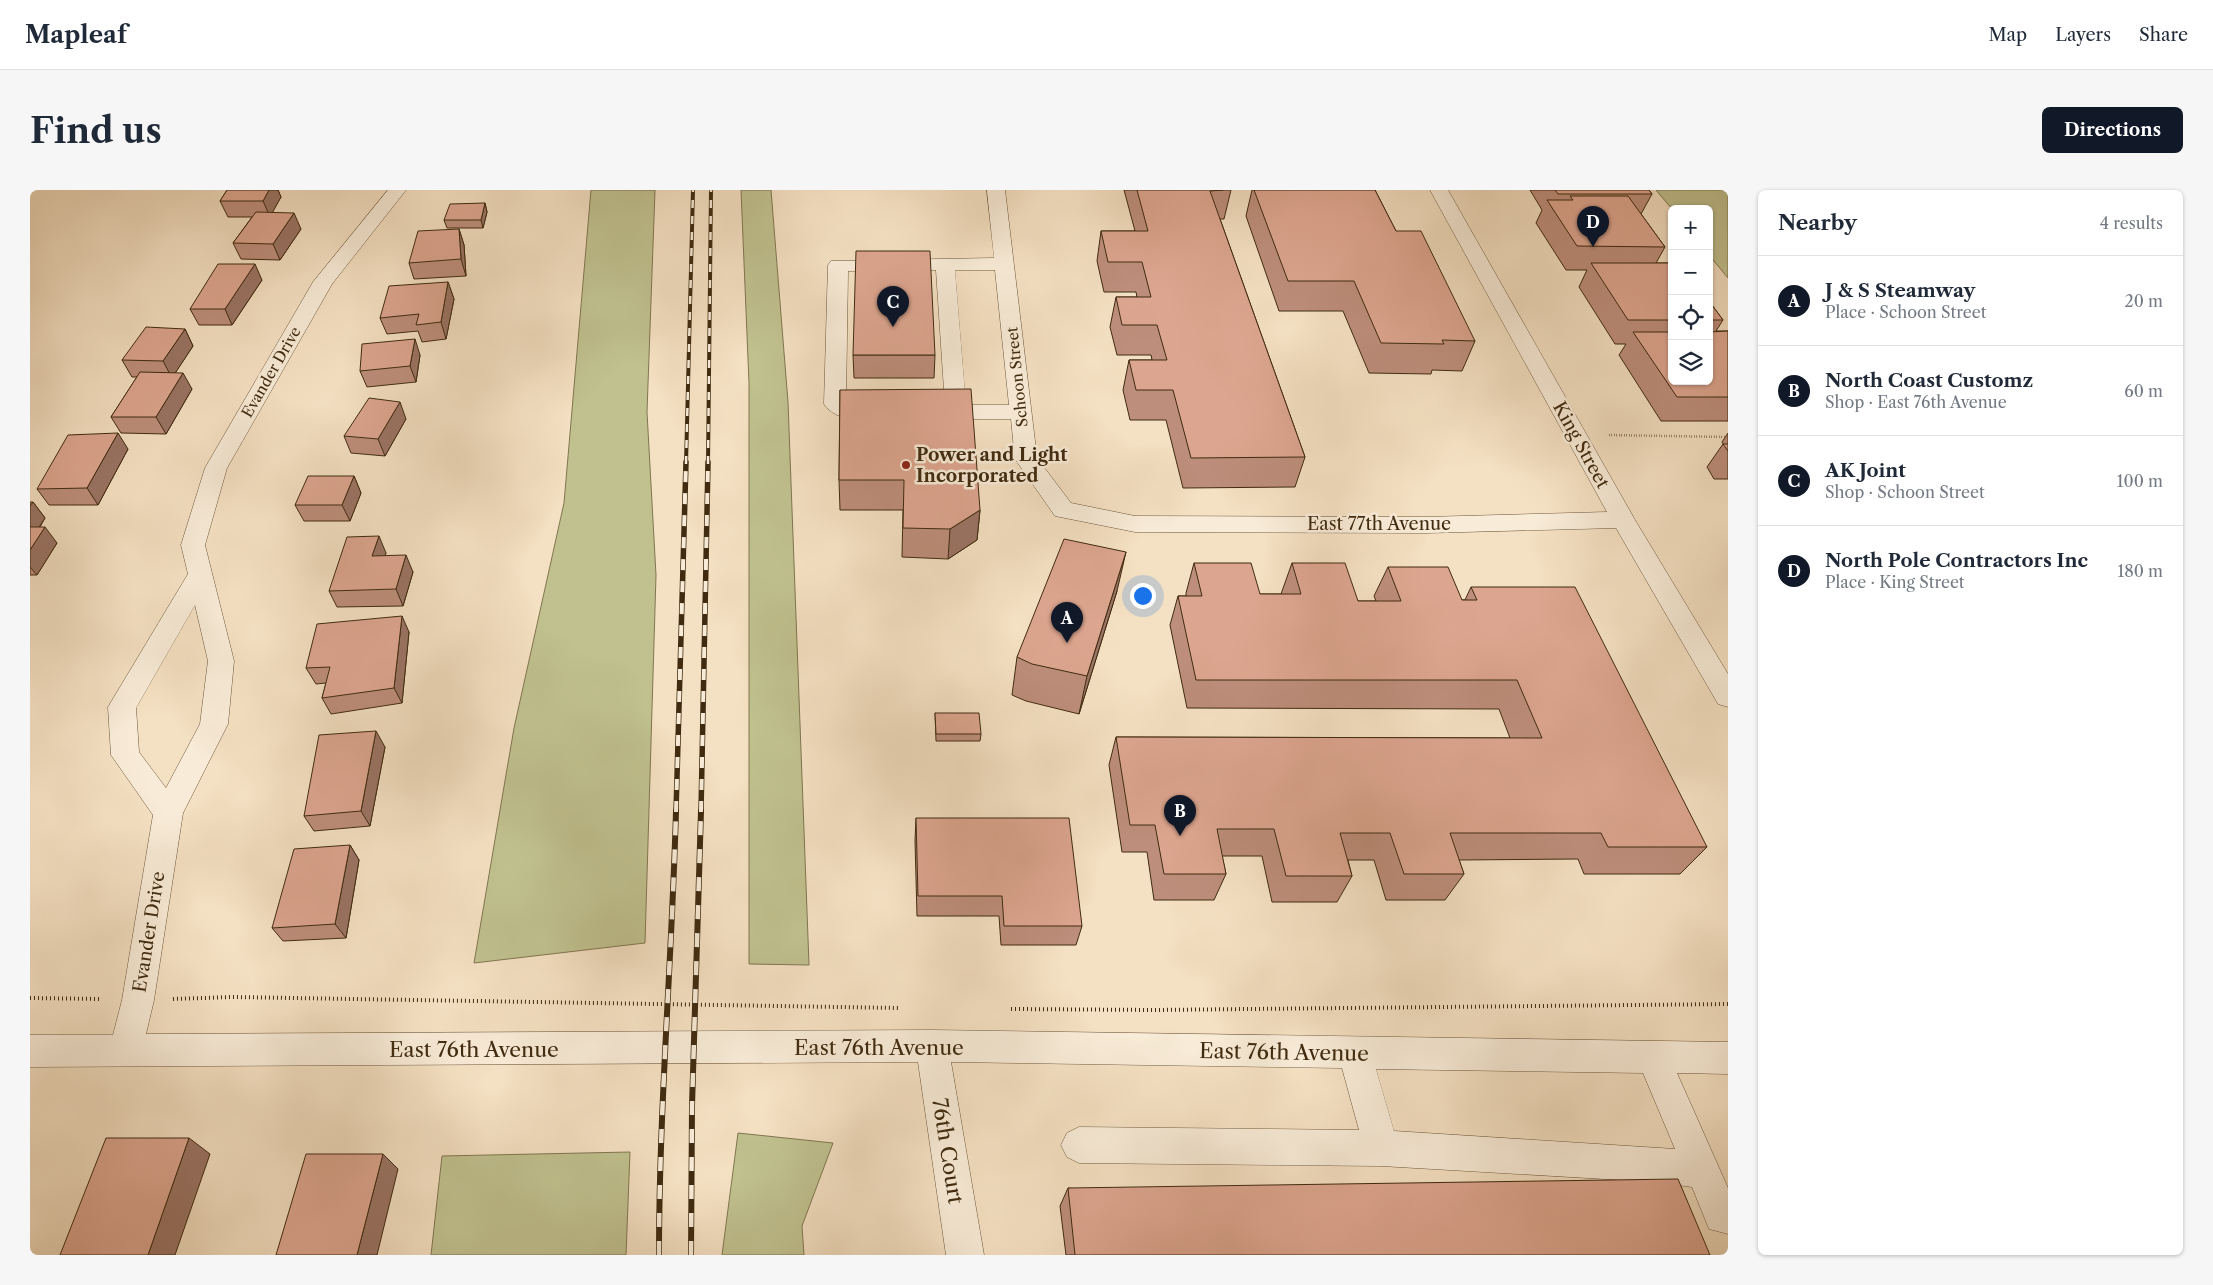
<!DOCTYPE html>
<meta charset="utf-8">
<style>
:root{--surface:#fff;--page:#f6f6f7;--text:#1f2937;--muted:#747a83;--line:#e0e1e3;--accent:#111827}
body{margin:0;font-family:"Libre Caslon Text",serif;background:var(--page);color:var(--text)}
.controls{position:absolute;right:15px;top:15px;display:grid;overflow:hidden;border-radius:8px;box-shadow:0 1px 4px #0004}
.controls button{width:45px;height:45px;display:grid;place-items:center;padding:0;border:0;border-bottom:1px solid var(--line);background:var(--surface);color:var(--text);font:25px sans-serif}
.you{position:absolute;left:1112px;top:405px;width:18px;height:18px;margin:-12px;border:4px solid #fff;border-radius:50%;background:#1a73e8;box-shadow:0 0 0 8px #1a73e833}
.badge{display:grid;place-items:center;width:32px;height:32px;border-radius:50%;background:var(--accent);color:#fff;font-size:16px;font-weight:700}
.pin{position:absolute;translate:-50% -41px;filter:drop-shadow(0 1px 2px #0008)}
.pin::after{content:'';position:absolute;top:26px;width:18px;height:15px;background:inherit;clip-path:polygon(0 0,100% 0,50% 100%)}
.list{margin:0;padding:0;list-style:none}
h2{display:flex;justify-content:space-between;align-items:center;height:65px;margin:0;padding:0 20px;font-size:21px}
h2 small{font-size:16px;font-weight:400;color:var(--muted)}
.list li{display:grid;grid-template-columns:32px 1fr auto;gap:15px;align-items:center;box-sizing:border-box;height:90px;padding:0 20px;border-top:1px solid var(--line)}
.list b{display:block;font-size:19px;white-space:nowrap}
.list p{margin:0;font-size:16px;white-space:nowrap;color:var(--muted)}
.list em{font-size:16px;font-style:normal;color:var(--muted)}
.icon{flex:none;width:28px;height:28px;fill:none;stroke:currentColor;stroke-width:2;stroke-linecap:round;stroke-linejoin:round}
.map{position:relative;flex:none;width:1698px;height:1065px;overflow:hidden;border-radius:8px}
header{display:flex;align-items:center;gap:30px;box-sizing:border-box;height:70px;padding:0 25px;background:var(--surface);border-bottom:1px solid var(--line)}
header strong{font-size:24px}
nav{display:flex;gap:28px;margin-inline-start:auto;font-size:18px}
.intro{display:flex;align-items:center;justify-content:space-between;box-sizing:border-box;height:120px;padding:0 30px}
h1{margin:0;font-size:35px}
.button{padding:12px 22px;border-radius:8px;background:var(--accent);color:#fff;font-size:18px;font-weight:700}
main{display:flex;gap:30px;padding:0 30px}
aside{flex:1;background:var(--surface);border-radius:8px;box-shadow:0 1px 4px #0004}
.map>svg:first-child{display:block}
.green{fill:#c0c18f;stroke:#807650}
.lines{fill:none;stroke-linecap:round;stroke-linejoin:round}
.minor-casing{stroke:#6d583c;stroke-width:1}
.path-far1{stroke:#402b10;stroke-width:2.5;stroke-dasharray:0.5 2;stroke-linecap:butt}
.path{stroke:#402b10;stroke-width:4;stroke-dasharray:1 3;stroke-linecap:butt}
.minor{fill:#f8ebd7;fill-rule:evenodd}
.rail-far2-casing{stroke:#402b10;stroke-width:4}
.rail-far1-casing{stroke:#402b10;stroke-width:5.5}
.rail-casing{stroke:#402b10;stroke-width:6}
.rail-far2{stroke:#f8ebd7;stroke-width:2.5;stroke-dasharray:8;stroke-linecap:butt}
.rail-far1{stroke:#f8ebd7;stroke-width:4;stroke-dasharray:11;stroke-linecap:butt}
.rail{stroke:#f8ebd7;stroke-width:4.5;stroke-dasharray:14;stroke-linecap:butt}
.wall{fill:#bd8e7b;stroke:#402b10}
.shaded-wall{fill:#9a7464;stroke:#402b10}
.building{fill:#dca58f;stroke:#402b10}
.poi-dot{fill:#8f2418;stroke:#f8ebd7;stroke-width:2}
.labels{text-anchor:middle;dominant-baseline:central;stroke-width:5;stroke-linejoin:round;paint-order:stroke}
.far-street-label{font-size:15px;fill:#402b10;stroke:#f8ebd7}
.street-label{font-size:18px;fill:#402b10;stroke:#f8ebd7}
.poi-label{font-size:18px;font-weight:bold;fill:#402b10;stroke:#f8ebd7;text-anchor:start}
.near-street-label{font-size:21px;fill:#402b10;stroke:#f8ebd7}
</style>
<header>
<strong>Mapleaf</strong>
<nav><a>Map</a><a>Layers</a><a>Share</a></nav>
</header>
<div class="intro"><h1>Find us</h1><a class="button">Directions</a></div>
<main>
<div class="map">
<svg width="1698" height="1065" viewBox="0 0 1698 1065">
<rect width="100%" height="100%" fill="#f4e0c2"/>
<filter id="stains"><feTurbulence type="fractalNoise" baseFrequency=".004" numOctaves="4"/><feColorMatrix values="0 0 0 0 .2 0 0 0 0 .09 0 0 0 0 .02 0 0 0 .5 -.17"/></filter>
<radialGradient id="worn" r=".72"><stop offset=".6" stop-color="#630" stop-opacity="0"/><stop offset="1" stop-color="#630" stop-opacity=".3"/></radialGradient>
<path class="green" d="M561 0H625L617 222 626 385 615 753 444 773 484 538 534 313Z
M711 0H741L758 212 779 775 719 774V193Z
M1626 0H1698V88L1679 65V19H1642Z
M708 943 803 953 772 1036 774 1065H692Z
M600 962 596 1065H401L412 966Z"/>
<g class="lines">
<g class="minor-casing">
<path id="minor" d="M358 0H376L302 94 197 278 175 355 204 471 198 534 153 623 124 810 116 844 902 840 1698 852V884L1647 883 1698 998V1044L1679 1039 1662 997 1626 992 1351 976 1049 973 1037 967 1031 955 1037 943 1049 937 1329 940 1312 878 921 872 954 1065H916L888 872 0 877V845H83L92 810 123 625 81 565 78 517 158 384 151 355 175 278 283 92ZM165 415 178 471 170 534 136 598 109 562 106 518ZM1346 879 1613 883 1645 959 1364 941Z
M957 0H975L1007 268 1041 313 1105 326 1396 327 1577 322 1400 0H1418L1605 330 1698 484V517L1688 514 1586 338 1396 343 1105 342 1025 326 985 269 981 229H905L897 227 894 222 897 217 915 215 906 80 818 81 816 211 825 215 855 217 858 222 855 227C836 232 806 232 794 214L798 75 801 71 964 68ZM925 80H965L979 215H936Z"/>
</g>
<path class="path-far1" d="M1579 245 1698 247"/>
<path class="path" d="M0 808 72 809
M143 809 202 807 869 818
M981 819 1125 820 1698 814"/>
<use href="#minor" class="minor"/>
<g class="rail-far2-casing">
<path id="rail-far2" d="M656 274 663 0
M678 274 681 0"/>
</g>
<g class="rail-far1-casing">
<path id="rail-far1" d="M646 622 656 272
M671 622 678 272"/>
</g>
<g class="rail-casing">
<path id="rail" d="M629 1065C629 917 642 769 646 621
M661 1065 662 916 671 621"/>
</g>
<use href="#rail-far2" class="rail-far2"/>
<use href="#rail-far1" class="rail-far1"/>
<use href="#rail" class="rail"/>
</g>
<path class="wall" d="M197 0H248L251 7 242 22 271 39 250 70 211 69 203 53 222 27H198L190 11Z
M1094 0H1201L1194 29H1190L1275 267 1265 297 1153 298 1136 230H1100L1093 200 1099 170H1122L1121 165H1087L1080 137 1086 107H1107L1106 102H1074L1067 71 1071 41H1105Z
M1222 0H1345L1366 41 1445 151 1432 181 1402 180 1401 184 1339 183 1313 121H1249L1216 26Z
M1500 0H1619L1622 4 1611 24 1635 57 1626 73H1642V191H1679V111L1693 130 1686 141H1698V231H1631L1589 165 1596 154H1585L1549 97 1557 80H1536L1506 33 1512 20Z
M455 13 457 22 453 38H417L414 30Z
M429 39 434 55 436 86 384 89 379 73Z
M232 90 202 135H169L160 119Z
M418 92 424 109 416 149 392 152 388 141 357 144 350 128Z
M155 139 163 156 145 183 162 199 136 244 91 243 81 227 107 187H102L92 170Z
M390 165 386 192 337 197 330 181Z
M823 165H905L904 188H824Z
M810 200 950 320 947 350 918 369 872 367 873 320H810L809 290Z
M376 229 355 266 321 263 314 246Z
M1698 243V289H1684L1677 277 1693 254 1692 252Z
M98 259 68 315H19L7 299Z
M324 286 331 303 320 331H274L265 315Z
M0 312H3L15 328 10 337 27 353 7 385H0Z
M356 363 355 366 383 382 373 416 307 417 299 401Z
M1164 373 1230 404H1251L1262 373 1328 411H1346L1344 406 1358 377 1432 410H1435L1441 397 1677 657 1650 684H1554L1548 669 1429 670 1434 684 1415 710H1356L1344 670H1318L1322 686 1307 712H1242L1232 666H1192L1196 684 1184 710H1124L1117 662H1092L1079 575 1086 547 1480 548 1469 519 1157 518 1140 435 1148 406H1156V403Z
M1087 401 1049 524 996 511 982 505 987 467Z
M379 442 372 513 301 524 292 508 296 493 286 494 276 478Z
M905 523 951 544 950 551H906Z
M355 557 340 636 284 641 274 626Z
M886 628 1052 736 1046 755H971L969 726H887L885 650Z
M320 655 329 670 316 748 253 751 242 738Z
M1038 998 1680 1065H1036L1030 1016Z"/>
<path class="shaded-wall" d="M239 0H248L251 7 240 27 233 11Z
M455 13 457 22 453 38 451 30Z
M264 23 271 39 250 70 243 54Z
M429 39 434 55 436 86 431 69Z
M225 74 232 90 202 135 195 119Z
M418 92 424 109 416 149 411 132Z
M155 139 163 156 142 188 133 171Z
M385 149 390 165 386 192 380 176Z
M153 183 162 199 136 244 126 227Z
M370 212 376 229 355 266 348 249Z
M88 243 98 259 68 315 57 298Z
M324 286 331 303 320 331 312 315Z
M3 312 15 328 0 351V316Z
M950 320 947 350 918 369 920 339Z
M15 337 27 353 7 385 0 377V360Z
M349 346 356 363 349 383 342 366Z
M1096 362 1087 401 1049 524 1057 486Z
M376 365 383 382 373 416 366 399Z
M372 426 379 442 372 513 364 498Z
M346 541 355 557 340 636 331 621Z
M320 655 329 670 316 748 305 734Z
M159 948 180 964 145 1065H118Z
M353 964 368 979 347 1065H327Z"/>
<path class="building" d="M197 0H239L233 11H190Z
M1107 0H1193L1180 1 1275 267 1161 268 1143 200H1106L1099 170H1137L1127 135H1092L1086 107H1121L1112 72H1078L1071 41H1118Z
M1224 0H1345L1366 41H1391L1445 151 1412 150 1414 154 1351 153 1324 91H1258Z
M1525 0H1619L1622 4H1528Z
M1540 6H1598L1635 57 1547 56 1517 10H1543Z
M455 13 451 30H414L420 14Z
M226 22 264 23 243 54 203 53Z
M429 39 431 69 379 73 388 41Z
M826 61H900L905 165H823Z
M1561 73H1642V130H1598Z
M188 74H225L195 119H160Z
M418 92 411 132 386 135 389 124 350 128 359 96Z
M1679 111 1693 130H1679Z
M116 137 155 139 133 171 92 170Z
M1698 141V207H1647L1603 142H1642V191H1679V142Z
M385 149 380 176 330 181 332 154Z
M110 182 153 183 126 227H81Z
M941 199 950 320 920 339 873 338 874 290H809L810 200Z
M339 208 370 212 348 249 314 246Z
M88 243 57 298 7 299 38 245Z
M1693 254H1698V261Z
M278 286H324L312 315H265Z
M0 337H15L0 360Z
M349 346 342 366 376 365 366 399 299 401 317 347Z
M1034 349 1096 362 1057 486 1002 474 987 467Z
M1164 373H1221L1230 404H1271L1262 373H1315L1328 411H1371L1358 377H1418L1432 410H1447L1441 397H1545L1677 657H1578L1571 643H1420L1434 684H1374L1360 643H1310L1322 686H1256L1244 639H1187L1196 684H1134L1125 635H1100L1086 547 1512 548 1487 490H1166L1148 406H1172Z
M372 426 364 498 292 508 300 477 276 478 287 434Z
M905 523H949L951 544H906Z
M346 541 331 621 274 626 289 545Z
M886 628H1039L1052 736H974L972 706H888Z
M320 655 305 734 242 738 264 659Z
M76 948H159L118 1065H30Z
M276 964H353L327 1065H246Z
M1648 989 1680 1065H1045L1038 998Z"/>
<circle class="poi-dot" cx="876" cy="275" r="5"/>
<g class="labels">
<g class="far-street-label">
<text transform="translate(241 182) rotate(-60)">Evander Drive</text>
<text transform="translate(987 187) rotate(-96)">Schoon Street</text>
</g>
<g class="street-label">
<text transform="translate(1551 255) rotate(61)">King Street</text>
<text x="1349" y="334">East 77th Avenue</text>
<text transform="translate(119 742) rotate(-81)">Evander Drive</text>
</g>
<g class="poi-label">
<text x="886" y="265">Power and Light<tspan x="886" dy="21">Incorporated</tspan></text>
</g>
<g class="near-street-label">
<text x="849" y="857">East 76th Avenue</text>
<text x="444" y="859">East 76th Avenue</text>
<text transform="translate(1254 862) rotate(1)">East 76th Avenue</text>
<text transform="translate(918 961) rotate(81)">76th Court</text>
</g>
</g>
<rect width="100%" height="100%" filter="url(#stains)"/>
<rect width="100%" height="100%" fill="url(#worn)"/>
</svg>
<div class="controls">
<button>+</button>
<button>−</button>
<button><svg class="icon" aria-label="locate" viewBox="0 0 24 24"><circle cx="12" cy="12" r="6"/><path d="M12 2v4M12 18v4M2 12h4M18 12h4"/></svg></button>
<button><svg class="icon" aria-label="layers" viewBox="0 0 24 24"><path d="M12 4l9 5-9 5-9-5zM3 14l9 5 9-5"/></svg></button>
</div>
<div class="you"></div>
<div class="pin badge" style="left:1037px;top:453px">A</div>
<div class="pin badge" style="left:1150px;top:646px">B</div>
<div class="pin badge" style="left:863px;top:137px">C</div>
<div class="pin badge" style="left:1563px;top:57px">D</div>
</div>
<aside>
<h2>Nearby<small>4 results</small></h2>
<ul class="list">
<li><span class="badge">A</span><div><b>J &amp; S Steamway</b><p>Place · Schoon Street</p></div><em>20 m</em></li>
<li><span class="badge">B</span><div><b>North Coast Customz</b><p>Shop · East 76th Avenue</p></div><em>60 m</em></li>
<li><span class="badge">C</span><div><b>AK Joint</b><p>Shop · Schoon Street</p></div><em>100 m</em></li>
<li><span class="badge">D</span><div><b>North Pole Contractors Inc</b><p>Place · King Street</p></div><em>180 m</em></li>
</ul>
</aside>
</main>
